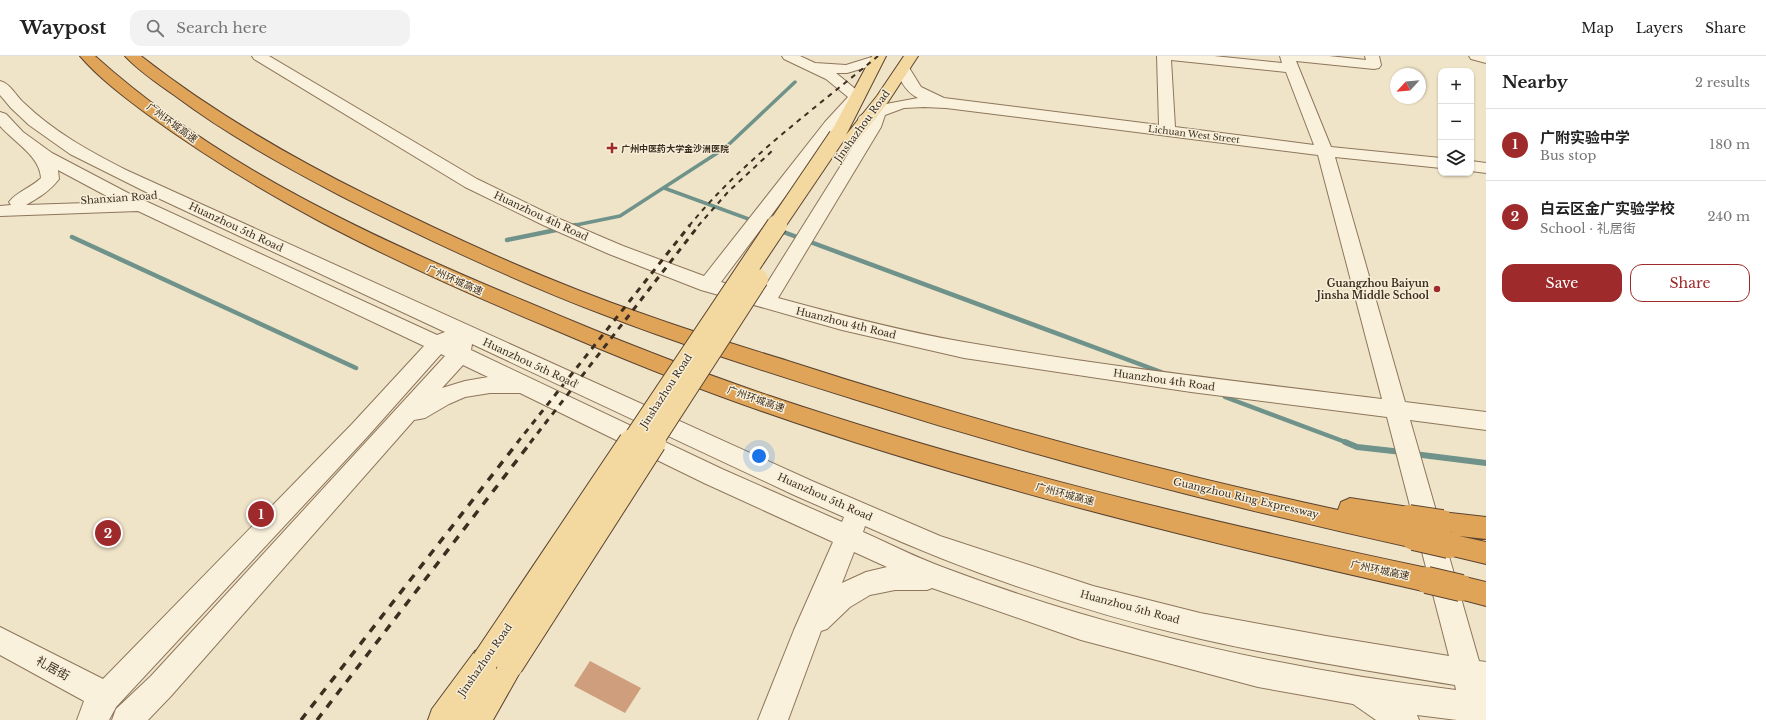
<!DOCTYPE html>
<meta charset="utf-8">
<style>
:root{--surface:#fff;--page:#f2f2f2;--text:#222;--muted:#767676;--line:#e0e0e0;--accent:#9e2a2b}
body{margin:0;font-family:"Libre Baskerville","Noto Sans SC",serif;background:var(--page);color:var(--text)}
.controls{position:absolute;right:12px;top:12px;display:grid;overflow:hidden;border-radius:8px;box-shadow:0 1px 3px #0004}
.controls button{width:36px;height:36px;display:grid;place-items:center;padding:0;border:0;border-bottom:1px solid var(--line);background:var(--surface);color:var(--text);font:20px sans-serif}
.compass{position:absolute;left:1390px;top:12px;width:36px;height:36px;border-radius:50%;background:var(--surface);box-shadow:0 1px 3px #0004;rotate:244deg}
.you{position:absolute;left:759px;top:400px;width:14px;height:14px;margin:-10px;border:3px solid #fff;border-radius:50%;background:#1a73e8;box-shadow:0 0 0 6px #1a73e833}
.badge{display:grid;place-items:center;width:26px;height:26px;border-radius:50%;background:var(--accent);color:#fff;font-size:13px;font-weight:700}
.pin{position:absolute;translate:-50% -50%;border:2px solid #fff;box-shadow:0 1px 4px #0006}
.list{margin:0;padding:0;list-style:none}
h2{display:flex;justify-content:space-between;align-items:center;height:52px;margin:0;padding:0 16px;font-size:17px}
h2 small{font-size:13px;font-weight:400;color:var(--muted)}
.list li{display:grid;grid-template-columns:26px 1fr auto;gap:12px;align-items:center;box-sizing:border-box;height:72px;padding:0 16px;border-top:1px solid var(--line)}
.list b{display:block;font-size:15px;white-space:nowrap}
.list p{margin:0;font-size:13px;white-space:nowrap;color:var(--muted)}
.list em{font-size:13px;font-style:normal;color:var(--muted)}
.actions{display:flex;gap:8px;padding:12px 16px}
.actions a{flex:1;padding:9px 0;border:1px solid var(--accent);border-radius:12px;text-align:center;font-size:14px;color:var(--accent)}
.actions .main{background:var(--accent);color:#fff}
.icon{flex:none;width:22px;height:22px;fill:none;stroke:currentColor;stroke-width:2;stroke-linecap:round;stroke-linejoin:round}
.map{position:relative;flex:none;width:1486px;height:664px;overflow:hidden}
header{display:flex;align-items:center;gap:24px;box-sizing:border-box;height:56px;padding:0 20px;background:var(--surface);border-bottom:1px solid var(--line)}
header strong{font-size:19px}
nav{display:flex;gap:22px;margin-inline-start:auto;font-size:14px}
.search{width:280px;height:36px;background:var(--page);display:flex;align-items:center;gap:10px;box-sizing:border-box;padding:0 14px;border-radius:12px;color:var(--muted);font-size:15px}
main{display:flex}
aside{flex:1;background:var(--surface)}
.map>svg:first-child{display:block}
.lines{fill:none;stroke-linecap:round;stroke-linejoin:round}
.stream-far2{stroke:#6f938a;stroke-width:3.5}
.stream-far1{stroke:#6f938a;stroke-width:4.5}
.stream{stroke:#6f938a;stroke-width:6}
.building{fill:#cf9f7d}
.minor-casing{stroke:#8d765c;stroke-width:2}
.major-casing{stroke:#5b4430;stroke-width:2}
.highway-casing{stroke:#5b4430;stroke-width:2}
.minor{fill:#faf1dc;fill-rule:evenodd}
.major{fill:#f3d9a0;fill-rule:evenodd}
.highway{fill:#e0a458;fill-rule:evenodd}
.rail-far2{stroke:#3d2e20;stroke-width:2;stroke-dasharray:5 5;stroke-linecap:butt}
.rail-far1{stroke:#3d2e20;stroke-width:3;stroke-dasharray:6 6;stroke-linecap:butt}
.rail{stroke:#3d2e20;stroke-width:3.5;stroke-dasharray:8 8;stroke-linecap:butt}
.major-bridge-far2-casing{stroke:#5b4430;stroke-width:18;stroke-linecap:butt}
.major-bridge-far1-casing{stroke:#5b4430;stroke-width:22;stroke-linecap:butt}
.major-bridge-casing{stroke:#5b4430;stroke-width:28;stroke-linecap:butt}
.highway-bridge-casing{stroke:#5b4430;stroke-width:28;stroke-linecap:butt}
.major-bridge-far2{stroke:#f3d9a0;stroke-width:16}
.major-bridge-far1{stroke:#f3d9a0;stroke-width:20}
.major-bridge{stroke:#f3d9a0;stroke-width:26}
.highway-bridge{stroke:#e0a458;stroke-width:26}
.poi-dot{fill:#9e2a2b;stroke:#f7eed8;stroke-width:1.5}
.labels{text-anchor:middle;dominant-baseline:central;stroke-width:3;stroke-linejoin:round;paint-order:stroke}
.far-street-label{font-size:9px;fill:#3d2e20;stroke:#f7eed8}
.far-poi-label{font-size:9px;font-weight:bold;fill:#3d2e20;stroke:#f7eed8;text-anchor:start}
.street-label{font-size:10px;fill:#3d2e20;stroke:#f7eed8}
.poi-label{font-size:10px;font-weight:bold;fill:#3d2e20;stroke:#f7eed8;text-anchor:end}
.near-street-label{font-size:12px;fill:#3d2e20;stroke:#f7eed8}
</style>
<header>
<strong>Waypost</strong>
<div class="search"><svg class="icon" aria-label="search" viewBox="0 0 24 24"><circle cx="10" cy="10" r="6"/><path d="M15 15l6 6"/></svg>Search here</div>
<nav><a>Map</a><a>Layers</a><a>Share</a></nav>
</header>
<main>
<div class="map">
<svg width="1486" height="664" viewBox="0 0 1486 664">
<rect width="100%" height="100%" fill="#f0e4c8"/>
<g class="lines">
<path class="stream-far2" d="M664 132 754 165
M571 170 620 160 725 92 795 26"/>
<path class="stream-far1" d="M569 171 576 169
M778 174 1161 316
M72 181 356 312
M507 184 561 173
M1225 341 1348 387"/>
<path class="stream" d="M1345 386 1357 391 1402 396
M1414 398 1486 407"/>
</g>
<path class="building" d="M590 605 641 632 625 657 574 630Z"/>
<g class="lines">
<g class="minor-casing">
<path id="minor" d="M252 0H269L477 123 555 161 623 190 704 220 825 66 848 41 826 23 784 3 782 0H800L815 7 846 9 875 0 881 1 883 4 881 7 847 17H836L865 41 837 72 721 226 761 237 865 71 866 68 860 66 858 63 860 60 871 54 875 47 880 45 886 48 918 42C906 36 900 25 896 13L898 10H908L921 31 944 42 1159 69 1157 0H1214L1282 7 1280 0H1329L1366 4 1365 0H1379L1381 9 1379 12 1374 13 1296 5 1331 91 1441 102V112L1335 101 1405 346 1486 356V374L1410 364 1479 605 1486 606V664H1457L1417 659 1419 664H1376L1353 648 1258 631 1081 584 932 532 927 534H895L870 539 850 551 827 573 821 575 788 664H758L794 574 833 486 704 427 520 337H490L465 341 449 348 425 362 414 364 171 640 148 664H112L116 653 151 620 445 300 441 298 368 380 116 651 109 664H77L84 645 0 599V571L103 623 352 368 424 290 138 155 0 160V150L11 149 9 146C16 136 32 131 41 122 40 100 14 86 0 70V56L6 58 23 76 52 97 128 137 437 279 445 276 160 143 70 98 29 69 11 52 0 39V25C10 27 16 40 24 47 54 76 89 95 126 114L812 425 940 480 1093 530 1200 557 1326 580 1449 600 1387 361 1191 336 964 302 842 274 701 234 609 198 543 169 465 131 254 3ZM1171 4 1286 16 1314 89 1175 71ZM924 51 946 52 1318 99 1382 343C1243 326 1102 310 964 286 901 275 840 259 778 242L881 71 885 59 904 52ZM58 114 116 145 118 146 26 149C38 142 50 135 59 123ZM472 288 794 439 844 461 842 466 722 413 471 294ZM463 309 488 321 465 325 442 332ZM865 470C972 518 1086 557 1201 583 1285 602 1370 615 1455 629L1456 634C1282 613 1109 574 945 512 917 502 890 488 863 476ZM854 496 887 511 866 516 842 527Z
M1469 0H1486V7L1471 3Z
M1471 105 1486 107V117L1471 115Z"/>
</g>
<g class="major-casing">
<path id="major" d="M872 0H886L846 79 877 40 904 0H918L888 46 856 87 850 89 844 87 842 84 831 83 829 80Z
M485 591 495 595 498 602 500 599 510 595 520 599 524 609 493 664H428L432 653 475 595Z"/>
</g>
<g class="highway-casing">
<path id="highway" d="M80 0H95C218 111 375 183 527 246 607 280 687 312 770 340 984 412 1206 465 1427 512L1436 516 1440 524 1436 532 1427 536C1195 484 963 427 739 347 675 324 611 298 548 271 471 239 395 205 321 166 261 134 202 98 147 58 123 40 99 22 80 0Z
M125 0H141C211 55 287 99 367 139 457 184 550 226 646 259 693 276 740 290 788 305 968 363 1152 414 1338 454L1341 446 1350 442 1409 451 1418 454 1422 462 1418 470H1416L1423 473 1427 481 1423 489 1414 492C1227 451 1043 403 860 345 774 318 687 291 602 258 513 224 426 183 341 140 284 110 226 78 174 39 157 27 139 15 125 0Z
M1442 456 1486 461V483L1459 480 1486 486V508L1440 497 1436 489 1440 481 1447 478 1433 475 1429 467 1433 459Z
M1461 520 1486 526V550L1452 541 1448 532 1452 523Z"/>
</g>
<use href="#minor" class="minor"/>
<use href="#major" class="major"/>
<use href="#highway" class="highway"/>
<path class="rail-far2" d="M689 170C742 105 813 54 878 0
M698 170 728 136 772 95"/>
<path class="rail-far1" d="M517 387 690 169
M530 387 699 169"/>
<path class="rail" d="M301 664 518 386
M317 664 531 386"/>
<g class="major-bridge-far2-casing">
<path id="major-bridge-far2" d="M776 170 837 80"/>
</g>
<g class="major-bridge-far1-casing">
<path id="major-bridge-far1" d="M631 387 777 169
M652 387 758 223"/>
</g>
<g class="major-bridge-casing">
<path id="major-bridge" d="M485 605 632 386
M510 609 653 386"/>
</g>
<g class="highway-bridge-casing">
<path id="highway-bridge" d="M1409 462 1442 467
M1414 481 1449 489
M1427 524 1461 532"/>
</g>
<use href="#major-bridge-far2" class="major-bridge-far2"/>
<use href="#major-bridge-far1" class="major-bridge-far1"/>
<use href="#major-bridge" class="major-bridge"/>
<use href="#highway-bridge" class="highway-bridge"/>
</g>
<g class="poi-dot">
<path d="M610 86h4v4h4v4h-4v4h-4v-4h-4v-4h4z"/>
<circle cx="1437" cy="233" r="4"/>
</g>
<g class="labels">
<g class="far-street-label">
<text transform="translate(1194 78) rotate(7)">Lichuan West Street</text>
</g>
<g class="far-poi-label">
<text x="621" y="92">广州中医药大学金沙洲医院</text>
</g>
<g class="street-label">
<text transform="translate(172 67) rotate(36)">广州环城高速</text>
<text transform="translate(862 70) rotate(-54)">Jinshazhou Road</text>
<text transform="translate(119 142) rotate(-4)">Shanxian Road</text>
<text transform="translate(541 160) rotate(25)">Huanzhou 4th Road</text>
<text transform="translate(236 171) rotate(25)">Huanzhou 5th Road</text>
<text transform="translate(455 224) rotate(24)">广州环城高速</text>
<text transform="translate(846 267) rotate(14)">Huanzhou 4th Road</text>
<text transform="translate(530 307) rotate(25)">Huanzhou 5th Road</text>
<text transform="translate(1164 324) rotate(8)">Huanzhou 4th Road</text>
<text transform="translate(666 335) rotate(-57)">Jinshazhou Road</text>
<text transform="translate(756 343) rotate(19)">广州环城高速</text>
<text transform="translate(1065 438) rotate(15)">广州环城高速</text>
<text transform="translate(825 441) rotate(24)">Huanzhou 5th Road</text>
<text transform="translate(1246 442) rotate(13)">Guangzhou Ring Expressway</text>
<text transform="translate(1380 514) rotate(12)">广州环城高速</text>
<text transform="translate(1130 551) rotate(15)">Huanzhou 5th Road</text>
<text transform="translate(485 604) rotate(-55)">Jinshazhou Road</text>
</g>
<g class="poi-label">
<text x="1429" y="227">Guangzhou Baiyun<tspan x="1429" dy="12">Jinsha Middle School</tspan></text>
</g>
<g class="near-street-label">
<text transform="translate(53 612) rotate(29)">礼居街</text>
</g>
</g>
</svg>
<div class="controls">
<button>+</button>
<button>−</button>
<button><svg class="icon" aria-label="layers" viewBox="0 0 24 24"><path d="M12 4l9 5-9 5-9-5zM3 14l9 5 9-5"/></svg></button>
</div>
<svg class="compass" viewBox="-18 -18 36 36"><path d="M0-13l5 13h-10z" fill="#e53935"/><path d="M0 13l5-13h-10z" fill="#767676"/></svg>
<div class="you"></div>
<div class="pin badge" style="left:261px;top:458px">1</div>
<div class="pin badge" style="left:108px;top:477px">2</div>
</div>
<aside>
<h2>Nearby<small>2 results</small></h2>
<ul class="list">
<li><span class="badge">1</span><div><b>广附实验中学</b><p>Bus stop</p></div><em>180 m</em></li>
<li><span class="badge">2</span><div><b>白云区金广实验学校</b><p>School · 礼居街</p></div><em>240 m</em></li>
</ul>
<div class="actions"><a class="main">Save</a><a>Share</a></div>
</aside>
</main>
